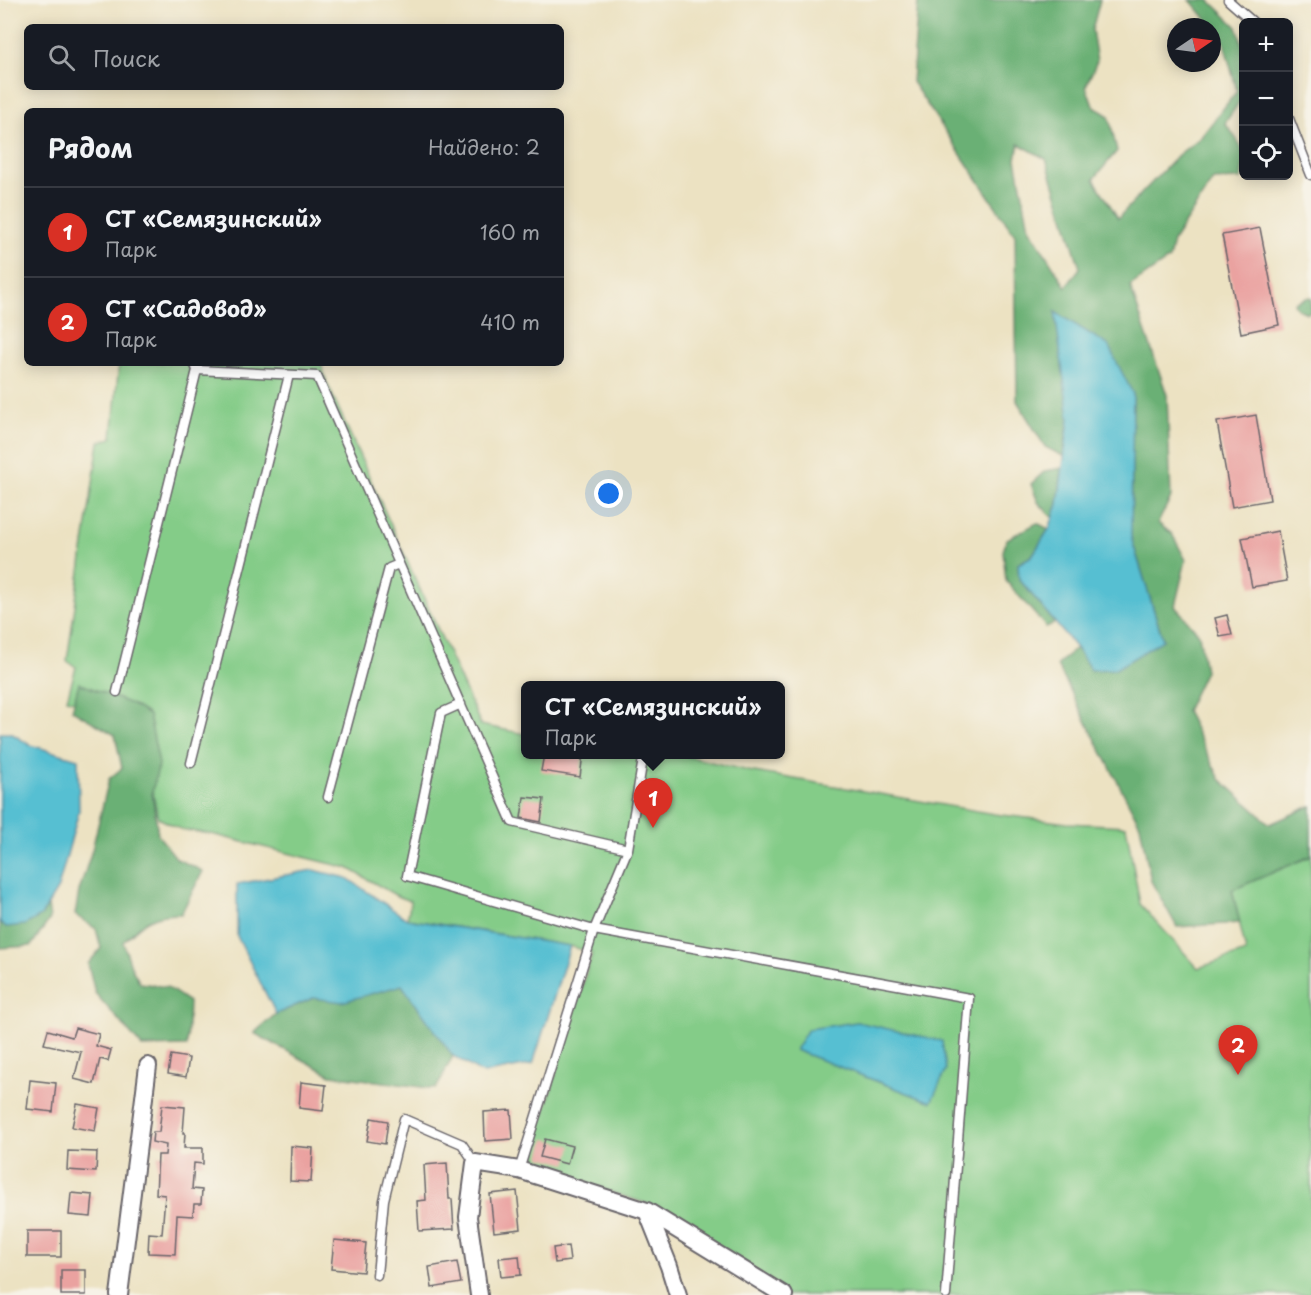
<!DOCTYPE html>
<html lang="ru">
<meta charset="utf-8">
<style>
:root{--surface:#171b24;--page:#242831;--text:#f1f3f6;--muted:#9ea1a6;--line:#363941;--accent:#d93025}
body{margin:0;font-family:"Playpen Sans",sans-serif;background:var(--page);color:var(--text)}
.controls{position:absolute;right:18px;top:18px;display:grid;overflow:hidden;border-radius:9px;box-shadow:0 3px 15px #0003}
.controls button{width:54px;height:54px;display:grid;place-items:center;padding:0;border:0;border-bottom:2px solid var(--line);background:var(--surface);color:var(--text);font:30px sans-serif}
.compass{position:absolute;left:1167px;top:18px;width:54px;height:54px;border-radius:50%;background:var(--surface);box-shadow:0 3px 15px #0003;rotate:77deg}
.you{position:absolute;left:609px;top:494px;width:21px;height:21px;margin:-15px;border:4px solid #fff;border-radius:50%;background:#1a73e8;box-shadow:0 0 0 9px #1a73e833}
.badge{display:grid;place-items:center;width:39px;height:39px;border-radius:50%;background:var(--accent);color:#fff;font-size:20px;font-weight:700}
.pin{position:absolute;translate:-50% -50px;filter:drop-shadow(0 2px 3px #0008)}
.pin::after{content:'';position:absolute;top:32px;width:21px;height:18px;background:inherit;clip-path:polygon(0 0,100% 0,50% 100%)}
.popup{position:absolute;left:521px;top:681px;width:264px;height:78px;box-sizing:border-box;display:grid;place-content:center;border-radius:9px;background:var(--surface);filter:drop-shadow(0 2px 4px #0005);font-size:20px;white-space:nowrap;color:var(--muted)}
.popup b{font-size:22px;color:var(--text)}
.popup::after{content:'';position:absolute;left:50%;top:100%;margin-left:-12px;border:12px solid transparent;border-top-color:var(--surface)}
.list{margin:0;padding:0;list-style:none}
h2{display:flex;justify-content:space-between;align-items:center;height:78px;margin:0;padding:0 24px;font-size:26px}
h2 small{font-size:20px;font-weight:400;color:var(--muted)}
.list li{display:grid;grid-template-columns:39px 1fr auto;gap:18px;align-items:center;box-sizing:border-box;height:90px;padding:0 24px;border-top:2px solid var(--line)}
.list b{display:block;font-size:22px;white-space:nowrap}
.list p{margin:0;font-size:20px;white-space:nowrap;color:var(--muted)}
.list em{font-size:20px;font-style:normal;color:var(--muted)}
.icon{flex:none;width:33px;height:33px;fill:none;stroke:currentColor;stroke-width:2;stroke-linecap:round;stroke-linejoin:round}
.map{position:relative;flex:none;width:1311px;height:1295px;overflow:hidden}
.search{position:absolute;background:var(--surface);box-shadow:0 3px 15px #0003;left:24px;top:24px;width:540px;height:66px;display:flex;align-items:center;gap:15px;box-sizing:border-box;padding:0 21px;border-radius:9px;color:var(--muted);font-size:22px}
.panel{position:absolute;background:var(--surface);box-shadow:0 3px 15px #0003;left:24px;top:108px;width:540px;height:258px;border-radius:9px}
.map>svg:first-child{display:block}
.green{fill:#84cc88;stroke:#537762;stroke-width:1.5}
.forest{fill:#6bb074;stroke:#466958;stroke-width:1.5;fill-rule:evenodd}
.water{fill:#56bfd2;stroke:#3c7086;stroke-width:1.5}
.building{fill:#eaa2a0}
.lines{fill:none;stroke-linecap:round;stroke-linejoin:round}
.service-casing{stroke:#69656a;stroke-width:11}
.minor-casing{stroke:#69656a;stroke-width:20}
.service{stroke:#fff;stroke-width:8}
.minor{stroke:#fff;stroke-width:16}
</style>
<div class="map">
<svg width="1311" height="1295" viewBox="0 0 1311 1295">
<rect width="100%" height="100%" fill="#f7f3e8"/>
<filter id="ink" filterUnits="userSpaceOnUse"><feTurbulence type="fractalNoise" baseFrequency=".0167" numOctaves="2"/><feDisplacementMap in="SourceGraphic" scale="12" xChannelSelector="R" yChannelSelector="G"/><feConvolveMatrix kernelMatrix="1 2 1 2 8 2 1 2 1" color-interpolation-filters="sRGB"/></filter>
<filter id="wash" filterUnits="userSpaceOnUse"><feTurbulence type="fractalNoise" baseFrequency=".008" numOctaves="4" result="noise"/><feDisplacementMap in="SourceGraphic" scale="24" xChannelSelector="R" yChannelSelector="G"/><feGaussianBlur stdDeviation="1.35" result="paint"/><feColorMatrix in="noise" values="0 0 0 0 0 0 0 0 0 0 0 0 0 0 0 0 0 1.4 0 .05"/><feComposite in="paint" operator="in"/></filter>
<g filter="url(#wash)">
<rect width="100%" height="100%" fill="#ece2c2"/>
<path class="green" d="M119 363H321L327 383 481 725 525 734 526 754H627L642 757 683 755 749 771 994 814 1067 823 1126 826 1140 904 1198 968 1246 952 1232 890 1311 856V1295H780L654 1206 534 1168 538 1134 592 953 570 946 407 919 411 901 397 896 348 868 211 834 183 830 158 818 137 719 67 699 76 667 67 661 99 442 112 438Z"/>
<path class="forest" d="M918 0H1100L1092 30 1097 61 1086 86 1093 106 1109 116 1117 151 1094 179 1118 218 1178 155 1201 137 1237 91 1223 39 1190 0H1209L1237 27 1243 47V97L1225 123C1243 148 1247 148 1241 179L1213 180 1173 241 1169 259 1130 286 1167 395 1171 497 1158 523 1172 534 1186 560 1175 606 1199 634 1205 671 1186 711 1220 779 1270 824 1311 806V856L1232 890 1240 923 1177 927 1151 881 1140 825 1057 665 1076 648 1091 670 1163 640 1131 537 1133 394 1056 313 1069 419 1063 456 1045 447 1017 401 1015 235 912 82ZM1019 144 1046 159 1080 268 1066 287 1029 228 1016 159Z
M1309 297 1311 298V312L1307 313 1297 309 1294 303Z
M1062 468 1058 504 1053 518 1038 502 1031 484 1045 471Z
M1037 523 1049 529 1032 556 1018 564 1019 579 1055 623 1046 627 1006 581 1003 551 1007 539Z
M79 683 131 704 149 715 159 764 152 792 158 835 177 859 203 871 181 914C152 913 142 923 123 942L132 969 140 983 167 987 189 1002 187 1046 142 1047 95 993 88 964 101 948 96 929 75 915 79 891 92 850 109 779 122 768 115 735 72 710Z
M48 905 50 919 31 946 0 948V922L6 927 41 916Z
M402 985 453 1056 436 1089 331 1075 254 1033 276 1014 313 998 342 1001Z"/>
<path class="water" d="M1055 312 1108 345 1133 394 1131 537 1163 640 1116 669 1091 670 1076 648 1019 579 1018 564 1032 556 1049 529 1058 504 1069 419Z
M0 733H11L30 745 78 759 79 811 58 888 41 916 25 925 6 927 0 922Z
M313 870 347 878 407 919 570 946 533 1064 483 1074 453 1056 402 985 342 1002 313 998 276 1014 237 936V884Z
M857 1022 942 1041 946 1070 931 1102 795 1050 808 1029Z"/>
<g id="blocks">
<path class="building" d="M1260 228 1279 325 1241 333 1222 235Z
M1256 415 1270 500 1232 507 1217 422Z
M1278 531 1287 581 1252 587 1242 538Z
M1227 615 1232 635 1220 637 1215 618Z
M544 754H583L580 777 541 771Z
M524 797 544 799 541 822 521 818Z
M75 1028 99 1034 96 1046 111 1050 108 1061 100 1059 94 1084 74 1079 81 1052 44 1044 48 1030 72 1037Z
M171 1055 189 1058 186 1077 168 1074Z
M30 1080 56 1083 53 1112 27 1109Z
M301 1082 326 1085 323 1111 299 1108Z
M77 1104 99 1108 95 1131 72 1127Z
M162 1105 185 1107 183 1133H185L184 1148H203V1164L194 1163 192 1189 202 1190 201 1204H194L193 1216 177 1215 175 1254 148 1253 149 1233 162 1234 165 1195 156 1194 158 1155H165L166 1145 152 1142 153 1132H159Z
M511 1110 513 1139 485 1141 484 1112Z
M371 1118 388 1121 385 1144 367 1141Z
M545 1139 572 1146 567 1164 540 1157Z
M291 1146 313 1148 311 1182 290 1181Z
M68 1151 97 1152 96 1172 67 1170Z
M447 1163 449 1199H452L454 1229 419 1231 417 1201 426 1200 424 1165Z
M517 1191 521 1229 494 1232 490 1194Z
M71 1193 93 1195 91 1217 69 1215Z
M27 1231H61V1257H27Z
M334 1240 366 1243 363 1272 331 1269Z
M568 1246 570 1261 555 1263 553 1248Z
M519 1256 521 1275 501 1277 499 1258Z
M457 1262 461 1283 432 1288 429 1267Z
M61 1270H86V1295H61Z"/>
</g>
</g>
<g filter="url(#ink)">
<use href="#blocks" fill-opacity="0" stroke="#69656a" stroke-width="1.5"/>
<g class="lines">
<g class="service-casing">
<path id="service" d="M1228 0 1253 22
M1288 116 1311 175
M194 363 197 370 317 376 512 822 628 849
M117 692 197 370
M461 704 441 713 407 876 594 930 969 998 946 1295
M191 763 289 375
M328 797 389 568 399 564
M519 1170 594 930 628 849 643 759
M377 1275 384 1200 404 1119 462 1144 475 1163"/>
</g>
<g class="minor-casing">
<path id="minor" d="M647 1211 669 1266 678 1295
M119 1295 148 1066
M479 1295 468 1217 475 1163 519 1170 647 1211 784 1295"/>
</g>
<use href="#service" class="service"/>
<use href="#minor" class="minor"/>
</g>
</g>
</svg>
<div class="controls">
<button>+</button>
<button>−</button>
<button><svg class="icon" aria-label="locate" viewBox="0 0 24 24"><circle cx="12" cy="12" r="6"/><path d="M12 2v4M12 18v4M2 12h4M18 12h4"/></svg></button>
</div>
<svg class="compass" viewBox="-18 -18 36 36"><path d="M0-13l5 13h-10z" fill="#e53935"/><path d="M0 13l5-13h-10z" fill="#9ea1a6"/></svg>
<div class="you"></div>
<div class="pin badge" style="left:653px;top:828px">1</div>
<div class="popup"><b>СТ «Семязинский»</b>Парк</div>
<div class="pin badge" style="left:1238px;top:1075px">2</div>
<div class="search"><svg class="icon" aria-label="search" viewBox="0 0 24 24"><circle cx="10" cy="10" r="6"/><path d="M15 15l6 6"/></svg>Поиск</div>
<section class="panel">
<h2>Рядом<small>Найдено: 2</small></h2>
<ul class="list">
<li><span class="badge">1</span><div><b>СТ «Семязинский»</b><p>Парк</p></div><em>160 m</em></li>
<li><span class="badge">2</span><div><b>СТ «Садовод»</b><p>Парк</p></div><em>410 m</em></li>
</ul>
</section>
</div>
